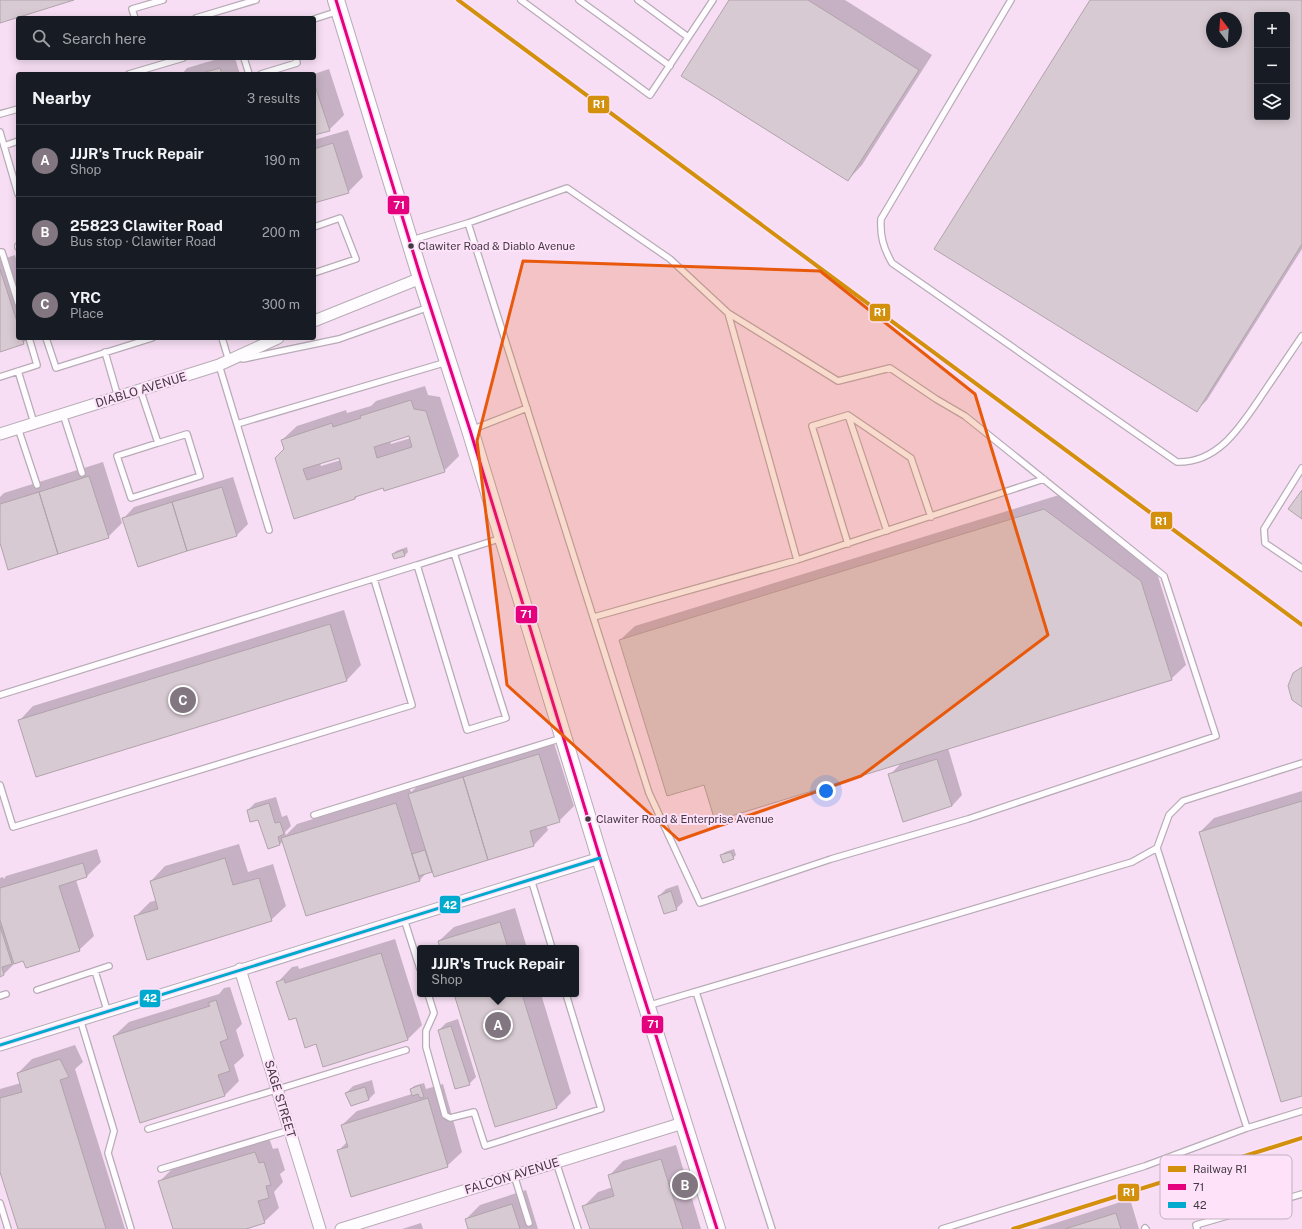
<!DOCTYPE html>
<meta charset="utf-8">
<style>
:root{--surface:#171b24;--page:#20242c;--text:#f1f3f6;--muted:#9ea1a6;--line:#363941;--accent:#827680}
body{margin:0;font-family:"Public Sans",sans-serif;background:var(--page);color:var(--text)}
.controls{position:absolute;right:12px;top:12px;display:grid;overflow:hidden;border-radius:4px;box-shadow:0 2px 10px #0003}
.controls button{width:36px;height:36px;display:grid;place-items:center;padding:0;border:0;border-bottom:1px solid var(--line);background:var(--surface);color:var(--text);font:20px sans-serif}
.compass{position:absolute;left:1206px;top:12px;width:36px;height:36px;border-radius:50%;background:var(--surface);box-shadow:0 2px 10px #0003;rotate:343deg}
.you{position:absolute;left:826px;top:791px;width:14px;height:14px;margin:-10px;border:3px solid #fff;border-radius:50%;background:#1a73e8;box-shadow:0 0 0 6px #1a73e833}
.badge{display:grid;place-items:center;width:26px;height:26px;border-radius:50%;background:var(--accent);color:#fff;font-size:13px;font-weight:700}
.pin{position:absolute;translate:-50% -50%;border:2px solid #fff;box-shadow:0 1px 4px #0006}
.popup{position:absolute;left:417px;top:945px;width:162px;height:52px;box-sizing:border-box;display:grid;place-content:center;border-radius:4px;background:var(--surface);filter:drop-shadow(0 1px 3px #0005);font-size:13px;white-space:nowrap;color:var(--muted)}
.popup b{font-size:15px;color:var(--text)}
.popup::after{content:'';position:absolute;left:50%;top:100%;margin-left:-8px;border:8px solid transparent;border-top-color:var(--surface)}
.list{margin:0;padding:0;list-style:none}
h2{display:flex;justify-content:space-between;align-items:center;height:52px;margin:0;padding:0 16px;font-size:17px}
h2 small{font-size:13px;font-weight:400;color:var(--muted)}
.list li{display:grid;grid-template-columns:26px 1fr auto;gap:12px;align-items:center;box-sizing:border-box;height:72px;padding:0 16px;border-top:1px solid var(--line)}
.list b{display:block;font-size:15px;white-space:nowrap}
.list p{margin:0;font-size:13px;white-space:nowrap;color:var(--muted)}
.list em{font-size:13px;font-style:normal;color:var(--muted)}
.icon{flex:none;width:22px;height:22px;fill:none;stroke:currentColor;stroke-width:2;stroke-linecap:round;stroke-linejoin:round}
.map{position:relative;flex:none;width:1302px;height:1229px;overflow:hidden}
.search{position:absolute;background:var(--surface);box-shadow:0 2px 10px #0003;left:16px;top:16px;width:300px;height:44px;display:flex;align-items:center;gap:10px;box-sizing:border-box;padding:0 14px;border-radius:4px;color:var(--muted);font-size:15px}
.panel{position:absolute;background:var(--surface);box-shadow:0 2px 10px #0003;left:16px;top:72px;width:300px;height:268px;border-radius:4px}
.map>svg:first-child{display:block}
.built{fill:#f7def4;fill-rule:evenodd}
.shadow{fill:#0003;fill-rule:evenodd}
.building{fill:#d8cad2;stroke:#b0a3aa;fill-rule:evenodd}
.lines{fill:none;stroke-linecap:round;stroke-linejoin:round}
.lane-casing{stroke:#b7acb6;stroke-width:8}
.street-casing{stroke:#b7acb6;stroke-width:13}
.secondary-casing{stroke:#b7acb6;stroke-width:18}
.lane{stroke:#fefcfe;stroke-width:5.5}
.street{stroke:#fefcfe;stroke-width:11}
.secondary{stroke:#fefcfe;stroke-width:16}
.bus-1-casing{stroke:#fde2fa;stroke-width:6}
.bus-2-casing{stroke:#fde2fa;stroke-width:6}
.bus-1{stroke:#e5007d;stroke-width:3}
.bus-2{stroke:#00a9ce;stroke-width:3}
.rail-1-casing{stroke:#fde2fa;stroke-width:7}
.rail-1{stroke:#d3900d;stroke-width:4}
.marked{fill:#e8590c;fill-opacity:0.2;stroke:#e8590c;stroke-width:3;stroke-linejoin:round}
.bus-dot{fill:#433841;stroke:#fde2fa;stroke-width:1.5}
.labels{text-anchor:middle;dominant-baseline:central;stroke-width:4;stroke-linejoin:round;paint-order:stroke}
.bus-label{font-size:11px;fill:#433841;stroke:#fde2fa;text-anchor:start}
.street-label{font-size:12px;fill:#433841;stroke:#fde2fa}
.key{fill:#fde2fa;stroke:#c5afc2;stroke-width:1}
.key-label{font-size:11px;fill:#433841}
.line-badge{stroke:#fde2fa;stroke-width:1.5}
.badge-label{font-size:11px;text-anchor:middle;font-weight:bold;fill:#fff}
</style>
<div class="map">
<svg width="1302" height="1229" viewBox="0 0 1302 1229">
<rect width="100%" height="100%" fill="#f7e8f5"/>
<path class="built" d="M0 0H1302V1229H0ZM1257 15H1287V117H1257ZM18 18H314V58H18ZM1212 18H1236V42H1212ZM18 74H314V338H18ZM420 948H576V994H420Z"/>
<path class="shadow" d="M730 0H845L932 55 862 165 848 180Z
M1091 0H1302V249L1207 400 1196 411ZM1257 15H1287V117H1257ZM1212 18H1236V42H1212Z
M221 58H235L240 74H182L187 68Z
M329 69 344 115 329 130 314 134V74Z
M348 130 363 177 348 192 314 202V140Z
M15 255 18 265V338H29L23 343 0 350V260Z
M425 386 428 395 440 397 459 456 444 471 383 487 359 494 355 499 295 517 282 440 297 426 346 410 347 413 371 406 376 401ZM409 434 411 438 391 444 390 440ZM340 457 341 460 321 466 320 463Z
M103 462 122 523 108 537 0 539V497L4 493Z
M233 477 248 524 237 535 138 565 124 518 134 507Z
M1059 495 1155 567 1186 665 1171 679 948 748 962 795 952 806 890 775 902 762 705 784 620 640 635 626Z
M407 547 408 552 405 555 395 558 393 554 396 551Z
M344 610 361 665 347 680 36 776 19 721 33 706Z
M553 740 574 806 559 821 546 825 548 830 534 845 434 876 433 871 426 873 420 880 283 841 280 844 268 848 258 818 248 810 255 803 276 797 282 817 287 815 291 826 285 832 286 835 297 824 410 789 411 792 424 780Z
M1302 791V1095L1200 832 1214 818Z
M239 844 248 872 273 864 286 906 271 920 135 917 150 902 157 900 151 881 165 866Z
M97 849 101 862 87 876 76 880 94 936 79 950 16 962 4 974 0 975V878L3 877 4 879 6 876Z
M734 849 736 855 733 858 721 855 725 852Z
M678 885 683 902 676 909 659 896 666 889Z
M515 908 527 948H441L439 941 454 927Z
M395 939 422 1025 408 1039 317 1043 296 1017 278 982 292 967 298 966 299 969Z
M230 987 242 1024 236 1030 244 1056 234 1065 239 1081 225 1095 114 1036 129 1022 219 994 224 988Z
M455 994H541L571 1093 556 1108Z
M458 1019 476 1077 469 1084 439 1030 446 1023Z
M75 1045 83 1062 75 1069 125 1229H19L0 1169V1089L21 1083 18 1073 32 1059Z
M372 1080 375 1093 368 1100 346 1093 353 1086Z
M424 1083 426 1089 443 1084 462 1152 447 1166 338 1151 348 1141 342 1125 357 1111 412 1094 411 1089 414 1086Z
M269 1138 273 1149 278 1148 285 1170 280 1174 283 1182 274 1192 279 1208 264 1222 243 1229H174L159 1182 174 1167Z
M676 1145 701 1229H591L584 1206 598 1192 613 1187 609 1176 623 1161Z
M526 1190 538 1229H469L466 1219 480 1205Z
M1130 1199 1139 1229H1037Z
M421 1223 423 1229H402Z"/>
<path class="building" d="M0 0H74L0 23Z
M729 0H808L919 70 848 181 681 76Z
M1090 0H1302V244L1197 412 934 249ZM1257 15H1287V117H1257ZM1212 18H1236V42H1212Z
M220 68 222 74H199Z
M314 83 330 131 314 135Z
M333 143 349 193 314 203V149Z
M0 269 18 325V338H22L24 344 0 352Z
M411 400 414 409 426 411 445 472 384 491 383 488 355 497V499L294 519 275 458 284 449 281 440 332 423 333 427 361 418 360 416ZM409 436 412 447 377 458 374 447ZM339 458 342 469 307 480 303 469Z
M89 476 109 538 58 554 39 492Z
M222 487 237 536 187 551 172 502Z
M1302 490V519L1288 509Z
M39 492 58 554 8 570 0 543V504Z
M172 502 187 551 138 567 122 518Z
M1044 509 1141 581 1172 680 715 821 704 785 667 796 619 640Z
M403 550 405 556 394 559 392 554Z
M330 624 347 681 36 777 18 720Z
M1302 667V707L1292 700 1288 686 1293 673Z
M539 754 560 822 530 831 534 846 488 860 463 777Z
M937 759 952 806 903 822 888 774Z
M463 777 488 860 434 877 408 794Z
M1302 801V1096L1281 1102 1199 832Z
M269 803 275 823 280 822 284 834 278 837 280 845 268 849 258 820 250 822 247 810Z
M396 803 420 881 306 916 281 838Z
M425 850 432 872 419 876 412 854Z
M731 852 734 859 723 863 720 855Z
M225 858 233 885 259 878 272 921 147 960 134 916 158 909 150 881Z
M83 863 87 877 59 886 80 951 26 968 23 961 14 964 0 920V888Z
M671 891 677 910 664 914 658 896Z
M500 922 508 948H440L438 941Z
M0 926 12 964 2 967 4 975 0 977Z
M381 953 408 1040 323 1067 316 1044 305 1048 296 1018 289 1020 276 982 284 979 285 983Z
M454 994H522L557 1108 495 1127Z
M216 1000 228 1039 220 1042 230 1071 218 1075 225 1096 140 1123 113 1036 210 1006 208 1003Z
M451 1026 470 1085 455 1089 438 1030Z
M60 1059 69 1077 60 1080 106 1229H18L0 1172V1098L22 1092 17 1073Z
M420 1085 424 1097 420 1098 418 1094 412 1096 410 1089Z
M365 1087 369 1100 351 1106 345 1093Z
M428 1098 448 1167 351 1197 337 1150 348 1147 341 1125Z
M255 1152 259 1163 264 1162 271 1185 266 1186 269 1198 258 1201 265 1223 246 1229H173L158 1181Z
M661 1159 683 1229H590L582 1206 614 1196 608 1175Z
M512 1204 520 1229H468L465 1219Z
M1116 1213 1121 1229H1065Z"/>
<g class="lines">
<g class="lane-casing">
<path id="lane" d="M521 0 650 95 713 0
M579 0 670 66
M638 0 688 37
M1011 0 881 219C880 236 883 247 892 263L1177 462C1220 463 1242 424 1264 392 1277 373 1289 355 1302 336
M135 18 132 9 163 0
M196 18 256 0
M314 19 339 11
M244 58 249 74
M129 74 183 58
M261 74 297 63 296 58
M0 114 18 109
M0 132 18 194
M4 146 18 141
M314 227 340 218 356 259 314 273
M412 240 468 223 567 188 670 259 728 313 838 381 890 368 936 399 965 416 1164 576 1216 736 968 819 831 859 700 903 649 793 468 223
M18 246V247
M0 252H2L18 303
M728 313 797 560
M46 338 56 368 152 338
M222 338 229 361
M105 352 118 397
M243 359 339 339 429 307
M219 365 269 530
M18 371 34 423
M0 377 37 365 29 338
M140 389 158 443 187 434 200 476 131 498 117 456 158 443
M63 414 82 473
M848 415 887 531
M237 424 447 362
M18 428 37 485
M471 430 527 408
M1302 468 1264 529 1265 543 1302 568
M848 544 812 426 848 415 911 458 931 517
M454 553 506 718 467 730 417 565 502 538
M594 617 797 560 1044 479
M0 695 417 565
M0 785 13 827 412 705 374 579
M314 815 562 738
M1157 848 1247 1128
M531 879 552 948
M404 919 420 969
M95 971 107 1010
M37 990 109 966
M696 992 772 1229
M428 994 434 1013 426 1031V1047L445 1115 450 1118 474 1112 485 1146 601 1109 566 994
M0 996 6 994
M647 1006 1132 862 1157 848 1169 815 1183 801 1302 763
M80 1019 114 1131 108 1153 131 1229
M148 1129 406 1050
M556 1162 578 1229
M161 1169 290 1130
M514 1175 529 1223
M0 1203 8 1229
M1145 1228 1146 1229
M942 1229 1145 1166 1247 1128 1302 1111
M1197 1229 1196 1225 1302 1194"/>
</g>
<g class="street-casing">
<path id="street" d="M314 321 421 278
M0 434 219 365 278 338
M240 969 320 1229
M0 1045 600 858
M341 1229 683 1123"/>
</g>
<g class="secondary-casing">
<path id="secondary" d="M336 0 421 278 470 430 600 858 717 1229"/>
</g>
<use href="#lane" class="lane"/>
<use href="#street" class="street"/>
<use href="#secondary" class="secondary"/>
<g class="bus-1-casing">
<path id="bus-1" d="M336 0 421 278 470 430 600 858 717 1229"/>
</g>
<g class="bus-2-casing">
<path id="bus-2" d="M0 1045 600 858"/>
</g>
<use href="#bus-1" class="bus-1"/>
<use href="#bus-2" class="bus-2"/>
<g class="rail-1-casing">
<path id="rail-1" d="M458 0 1302 625
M1013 1229 1302 1138"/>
</g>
<use href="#rail-1" class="rail-1"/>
</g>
<path class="marked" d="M523 261 820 271 975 394 1048 635 861 776 679 840 507 685 477 441Z"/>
<g class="bus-dot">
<circle cx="411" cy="246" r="3.5"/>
<circle cx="588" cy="819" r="3.5"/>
</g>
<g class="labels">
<g class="bus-label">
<text x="418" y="246">Clawiter Road &amp; Diablo Avenue</text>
<text x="596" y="819">Clawiter Road &amp; Enterprise Avenue</text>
</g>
<g class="street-label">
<text transform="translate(141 390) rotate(-17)">DIABLO AVENUE</text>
<text transform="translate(280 1099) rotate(73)">SAGE STREET</text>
<text transform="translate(512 1176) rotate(-17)">FALCON AVENUE</text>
</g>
</g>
<rect x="1160" y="1155" width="132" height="64" rx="6" class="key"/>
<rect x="1168" y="1166" width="18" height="6" fill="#d3900d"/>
<rect x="1168" y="1184" width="18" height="6" fill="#e5007d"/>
<rect x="1168" y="1202" width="18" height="6" fill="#00a9ce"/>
<g class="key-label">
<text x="1193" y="1173">Railway R1</text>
<text x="1193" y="1191">71</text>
<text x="1193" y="1209">42</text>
</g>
<g class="line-badge">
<rect x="587" y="95" width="23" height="19" rx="4" fill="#d3900d"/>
<rect x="387" y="195" width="23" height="20" rx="4" fill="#e5007d"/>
<rect x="869" y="303" width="22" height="19" rx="4" fill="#d3900d"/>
<rect x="1150" y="511" width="23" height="19" rx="4" fill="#d3900d"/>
<rect x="515" y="605" width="23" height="19" rx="4" fill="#e5007d"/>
<rect x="439" y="895" width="22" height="19" rx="4" fill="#00a9ce"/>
<rect x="139" y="989" width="22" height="19" rx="4" fill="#00a9ce"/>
<rect x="641" y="1015" width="23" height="19" rx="4" fill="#e5007d"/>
<rect x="1117" y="1183" width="23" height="19" rx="4" fill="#d3900d"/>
</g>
<g class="badge-label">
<text x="599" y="108">R1</text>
<text x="399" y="209">71</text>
<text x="880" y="316">R1</text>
<text x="1161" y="525">R1</text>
<text x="526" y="618">71</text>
<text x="450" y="909">42</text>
<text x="150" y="1002">42</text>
<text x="653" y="1028">71</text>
<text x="1129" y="1196">R1</text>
</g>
</svg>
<div class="controls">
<button>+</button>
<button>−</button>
<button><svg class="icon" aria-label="layers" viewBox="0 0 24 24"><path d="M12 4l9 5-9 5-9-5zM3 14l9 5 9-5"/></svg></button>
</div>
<svg class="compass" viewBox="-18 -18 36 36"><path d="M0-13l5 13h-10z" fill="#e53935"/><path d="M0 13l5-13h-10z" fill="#9ea1a6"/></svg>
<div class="you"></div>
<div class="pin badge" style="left:498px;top:1025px">A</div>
<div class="popup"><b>JJJR's Truck Repair</b>Shop</div>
<div class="pin badge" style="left:685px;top:1185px">B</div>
<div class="pin badge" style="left:183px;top:700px">C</div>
<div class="search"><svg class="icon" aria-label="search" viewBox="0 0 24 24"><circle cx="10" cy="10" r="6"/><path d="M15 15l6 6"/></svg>Search here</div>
<section class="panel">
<h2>Nearby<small>3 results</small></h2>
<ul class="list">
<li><span class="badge">A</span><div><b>JJJR's Truck Repair</b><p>Shop</p></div><em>190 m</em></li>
<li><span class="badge">B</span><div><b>25823 Clawiter Road</b><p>Bus stop · Clawiter Road</p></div><em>200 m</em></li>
<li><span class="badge">C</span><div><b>YRC</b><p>Place</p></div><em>300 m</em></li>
</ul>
</section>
</div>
